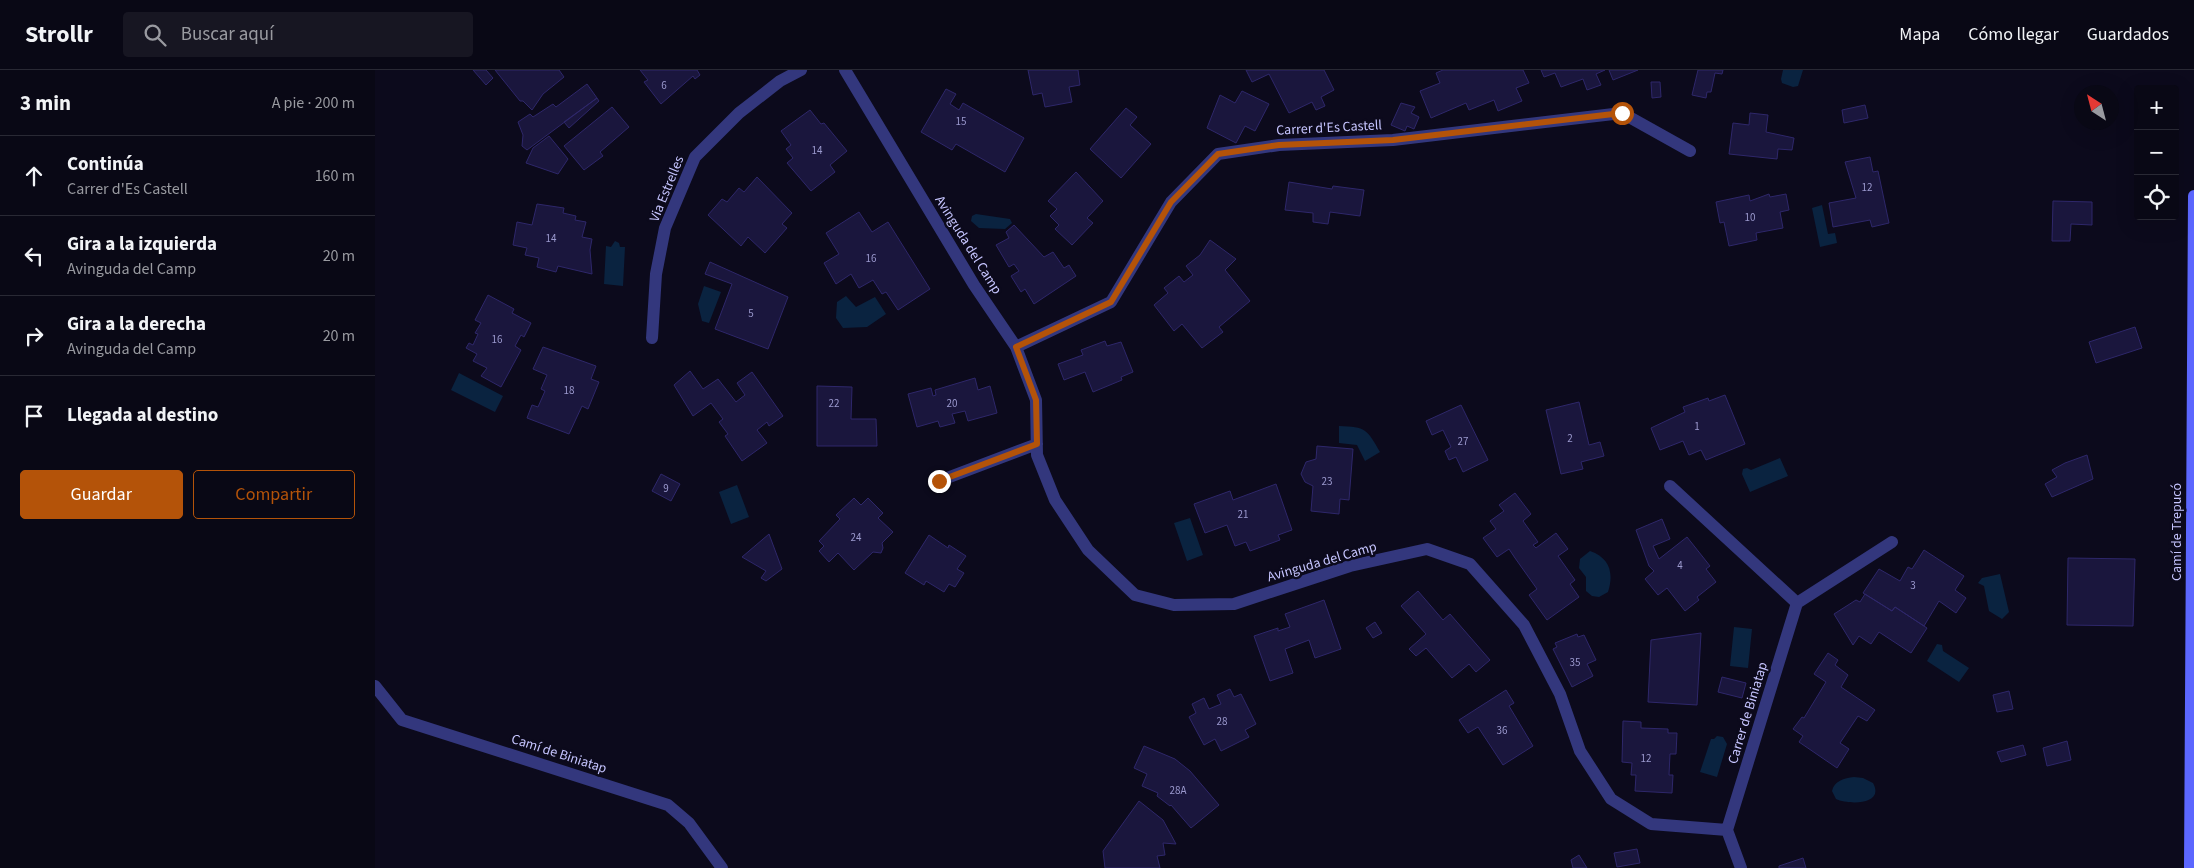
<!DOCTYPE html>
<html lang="es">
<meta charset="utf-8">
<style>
:root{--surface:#090815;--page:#171622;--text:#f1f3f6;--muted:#999aa0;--line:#292934;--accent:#b45309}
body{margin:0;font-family:"Source Sans 3",sans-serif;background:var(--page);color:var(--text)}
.controls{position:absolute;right:15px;top:15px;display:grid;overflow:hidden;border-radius:5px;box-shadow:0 5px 20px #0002}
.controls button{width:45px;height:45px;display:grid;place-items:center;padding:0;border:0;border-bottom:1px solid var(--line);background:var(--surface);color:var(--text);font:25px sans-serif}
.compass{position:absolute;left:1699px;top:15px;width:45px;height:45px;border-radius:50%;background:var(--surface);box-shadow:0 5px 20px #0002;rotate:324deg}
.stop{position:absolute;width:15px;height:15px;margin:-11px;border:4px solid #b45309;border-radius:50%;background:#fff}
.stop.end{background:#b45309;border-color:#fff;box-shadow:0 1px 5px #0008}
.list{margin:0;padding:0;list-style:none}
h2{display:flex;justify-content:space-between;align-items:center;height:65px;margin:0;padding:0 20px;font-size:21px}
h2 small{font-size:16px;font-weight:400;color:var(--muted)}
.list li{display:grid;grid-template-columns:32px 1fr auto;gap:15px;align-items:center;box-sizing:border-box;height:80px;padding:0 20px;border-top:1px solid var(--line)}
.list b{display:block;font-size:19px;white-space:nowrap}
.list p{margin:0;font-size:16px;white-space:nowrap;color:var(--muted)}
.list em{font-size:16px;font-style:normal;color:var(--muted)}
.actions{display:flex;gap:10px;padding:15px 20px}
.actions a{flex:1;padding:11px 0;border:1px solid var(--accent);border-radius:5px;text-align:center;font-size:18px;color:var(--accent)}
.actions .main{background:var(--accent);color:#fff}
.icon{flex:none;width:28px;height:28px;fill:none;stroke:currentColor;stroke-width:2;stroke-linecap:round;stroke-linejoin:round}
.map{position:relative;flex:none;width:1819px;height:798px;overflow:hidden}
header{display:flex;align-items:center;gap:30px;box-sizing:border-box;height:70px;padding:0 25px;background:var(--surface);border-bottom:1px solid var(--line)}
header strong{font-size:24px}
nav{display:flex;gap:28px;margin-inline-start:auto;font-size:18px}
.search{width:350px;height:45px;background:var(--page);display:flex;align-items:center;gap:12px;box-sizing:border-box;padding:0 18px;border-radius:5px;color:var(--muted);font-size:19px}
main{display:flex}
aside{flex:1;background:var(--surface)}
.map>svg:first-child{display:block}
.water{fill:#0a2340}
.building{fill:#1a163d;stroke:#2e276a}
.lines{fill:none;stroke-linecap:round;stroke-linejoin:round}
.street{stroke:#33377d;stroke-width:12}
.secondary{stroke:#5c67ff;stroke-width:12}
.route{stroke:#b45309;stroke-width:6}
.labels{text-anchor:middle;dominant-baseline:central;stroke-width:5;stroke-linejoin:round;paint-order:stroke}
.number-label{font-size:11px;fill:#9b99ce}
.street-label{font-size:14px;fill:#c6c5ff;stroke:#0c0a1c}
</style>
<header>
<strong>Strollr</strong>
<div class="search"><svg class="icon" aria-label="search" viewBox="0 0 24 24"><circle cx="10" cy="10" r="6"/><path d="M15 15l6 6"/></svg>Buscar aquí</div>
<nav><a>Mapa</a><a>Cómo llegar</a><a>Guardados</a></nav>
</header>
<main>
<aside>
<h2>3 min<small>A pie · 200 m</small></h2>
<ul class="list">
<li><svg class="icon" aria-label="ahead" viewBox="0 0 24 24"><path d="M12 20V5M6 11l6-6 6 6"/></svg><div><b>Continúa</b><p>Carrer d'Es Castell</p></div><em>160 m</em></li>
<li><svg class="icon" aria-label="left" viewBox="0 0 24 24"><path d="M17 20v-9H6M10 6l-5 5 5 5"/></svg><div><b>Gira a la izquierda</b><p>Avinguda del Camp</p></div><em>20 m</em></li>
<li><svg class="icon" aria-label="right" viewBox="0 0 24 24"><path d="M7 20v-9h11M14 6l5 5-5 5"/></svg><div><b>Gira a la derecha</b><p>Avinguda del Camp</p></div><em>20 m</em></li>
<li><svg class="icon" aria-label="arrive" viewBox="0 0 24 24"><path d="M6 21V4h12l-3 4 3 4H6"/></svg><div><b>Llegada al destino</b></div></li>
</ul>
<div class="actions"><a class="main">Guardar</a><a>Compartir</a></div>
</aside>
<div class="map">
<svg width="1819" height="798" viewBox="0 0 1819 798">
<rect width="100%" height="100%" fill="#0c0a1c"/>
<path class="water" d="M1408 0H1428L1423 16 1418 17 1407 13 1406 9Z
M1447 135 1453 164 1460 163 1462 173 1445 177 1437 138Z
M601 144 635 149 637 153 630 159 604 158 596 151 597 146Z
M240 171 244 173 245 177H250L248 216 229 214 231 176 236 177Z
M329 216 346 222 334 253 327 251 323 234Z
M471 226 481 237 500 227 511 244 492 257 468 258 461 248 462 232Z
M84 303 128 326 120 342 76 320Z
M964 356C991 357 992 359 1005 382L990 391 982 375 964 373Z
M1405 388 1413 406 1375 422 1367 404 1368 399 1372 398 1376 400Z
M362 415 374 447 356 454 344 422Z
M815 448 828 485 812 491 799 453Z
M1215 481C1235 488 1239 503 1233 522L1224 527 1217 526 1211 521V507L1204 498 1205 489Z
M1625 504 1634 542 1627 549 1614 541 1609 516 1603 513 1607 508Z
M1359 557 1377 559 1373 598 1355 596Z
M1562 574 1567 575 1568 581 1594 598 1584 612 1552 591Z
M1342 666 1348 667 1352 674 1342 707 1325 702 1336 669H1339Z
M1479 707 1488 708 1498 713C1510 735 1474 735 1461 729L1457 721C1459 711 1469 708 1479 707Z"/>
<path class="building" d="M98 0H111L118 8 111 15Z
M120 0H184L189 7 168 24 157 40 148 31H145Z
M265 0H322L325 5 320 9 318 6 286 34 269 12 273 10Z
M653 0H703L705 15 694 17 697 32 670 37 667 23 658 25Z
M871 0H949L959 20 946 27 950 36 941 40 937 32 914 43 894 4 877 12Z
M1068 0H1148L1154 13 1141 18 1147 31 1123 41 1119 30 1094 40 1091 33 1056 48 1045 21 1065 13 1061 3Z
M1166 0H1230L1221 4 1226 15 1212 20 1208 9 1186 17 1180 3 1169 7Z
M1234 0H1263L1238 10Z
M1323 0H1348L1347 4 1340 3 1336 22H1332L1331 28 1317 25Z
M1276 12H1285L1286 27 1277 28Z
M212 14 222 28 152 80 147 76 148 65 143 52 155 44 158 47 178 34 181 37Z
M571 19 581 24 575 34 584 40 588 33 649 68 630 102 581 74 577 80 546 62Z
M867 21 894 34 880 61 870 56 861 73 832 58 845 25 860 33Z
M222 28 224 31 194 58 189 52Z
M1026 33 1040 37 1036 43 1044 47 1039 59 1032 56 1030 61 1016 55Z
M1490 35 1493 48 1469 53 1467 40Z
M237 37 254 57 225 82 228 86 209 100 189 76Z
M751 38 762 47 755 55 776 74 746 108 715 79Z
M435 40 446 54 449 53 472 81 455 95 460 102 436 121 412 93 418 88 411 79 416 75 406 61Z
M1375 43 1393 45 1391 62 1419 68 1417 80 1403 79 1402 89 1354 84 1358 53 1374 55Z
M174 66 193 89 183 104 151 93 158 78Z
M1495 87 1498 102 1503 101 1514 153 1497 157 1495 150 1458 157 1454 133 1481 128 1470 92Z
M701 102 728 131 712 148 718 153 697 175 680 159 684 155 675 146 682 139 673 131Z
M382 107 417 143 407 154 412 158 390 183 373 167 366 176 333 145 347 129 352 132 364 118 369 122Z
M914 112 957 119 958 116 989 120 985 146 955 142 953 154 938 152V143L910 140Z
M1394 124 1395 127 1411 124 1414 140 1405 142 1408 158 1381 163 1382 170 1354 176 1349 152 1345 153 1341 132 1374 125 1375 131Z
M1678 131 1717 132V155L1696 154 1695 171H1677Z
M162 134 189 138 188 143 201 146 200 150 211 152 207 167 217 169 215 180 217 204 183 196 181 202 162 197 164 188 150 185 152 178 138 175 142 152 157 155Z
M484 142 497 162 513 152 555 219 523 240 511 222 507 224 498 210 484 218 476 204 461 214 449 193 464 184 451 163Z
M639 155 669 187 678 182 689 198 694 195 701 206 659 234 650 219 646 222 636 206 644 201 639 194 634 197 621 175 634 168 631 162Z
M835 170 861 189 850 200 875 231 844 257 848 262 827 278 807 254 799 261 779 235 793 223 789 218 804 206 809 212 818 205 811 196 825 185Z
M335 192 413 227 393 279 340 259 357 214 330 204Z
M113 225 139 239 137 243 156 253 149 267 146 265 140 276 146 280 126 317 106 306 112 298 98 291 102 284 91 278 94 273 98 275 103 264 100 263 106 253 100 250Z
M1760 257 1767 278 1721 293 1714 272Z
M730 271 732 276 746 272 758 302 746 307 747 310 718 322 710 302 689 310 683 294 708 285 706 280Z
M168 277 221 296 216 309 224 312 213 339 207 336 194 364 152 348 157 335 163 337 170 321 166 319 172 305 158 299Z
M315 301 328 319 343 309 361 332 370 325 362 313 377 302 408 346 394 356 392 352 382 360 392 373 367 391 350 366 353 364 344 352 348 349 336 333 318 346 299 315Z
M600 308 603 320 615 316 622 343 593 351 590 341 577 344 580 353 565 357 563 351 542 357 533 324 556 318 558 326 561 325 560 320Z
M442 316 477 317 476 349H501L502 376H442Z
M1350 325 1370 374 1331 390 1326 380 1314 385 1308 371 1285 380 1276 358 1310 342 1308 337 1333 328 1334 331Z
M1204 332 1214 375 1225 372 1229 386 1206 392 1208 399 1186 404 1171 340Z
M1086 335 1113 390 1088 402 1081 387 1074 390 1070 381 1076 377 1068 360 1057 365 1051 351Z
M942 376 978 379 974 430 965 429 964 444 936 441 938 416 930 412 926 404 931 392 941 389Z
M1712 385 1718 409 1677 427 1670 414 1682 407 1677 400 1690 393Z
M286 404 305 414 296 431 277 421Z
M901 414 917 460 903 465 905 470 875 481 871 472 860 476 852 455 830 463 819 434 855 421 858 430Z
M1140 423 1156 444 1148 451 1163 472 1158 475 1161 478 1181 463 1193 479 1183 486 1200 510 1195 514 1204 527 1172 550 1154 525 1162 519 1140 488 1134 479 1122 487 1108 468 1121 459 1115 451 1129 441 1124 435Z
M479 428 486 435 493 428 508 443 503 448 518 462 507 473 508 478 506 483 498 482 479 500 463 483 454 492 444 481 449 476 444 471 465 449 461 445Z
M1287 449 1295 469 1278 476 1284 489 1312 467 1335 496 1331 499 1341 512 1322 527 1324 530 1310 541 1292 518 1283 525 1270 509 1279 501 1274 496 1261 460Z
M394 464 407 499 391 511 386 508 391 501 367 487Z
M554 465 573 478 574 475 591 486 582 499 589 503 580 517 574 514 569 522 551 511 549 515 530 503Z
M1549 480 1589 506 1580 520 1591 528 1581 543 1564 531 1549 556 1520 537 1517 541 1488 523 1504 499 1525 511 1533 497 1537 499Z
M1693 488 1760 489 1758 556 1692 555Z
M1043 521 1068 550 1075 544 1115 590 1101 602 1094 594 1077 608 1051 578 1041 586 1034 579 1051 564 1026 536Z
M1490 524 1517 541 1520 537 1552 558 1536 583 1504 562 1496 574 1484 566 1478 575 1459 544 1481 530 1485 532Z
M949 530 966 579 940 588 934 570 910 579 918 603 895 611 879 566 903 558V561L915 557 910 544Z
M1000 552 1007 563 998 568 991 558Z
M1326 563 1322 635 1273 632 1276 570Z
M1202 564 1203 567 1209 565 1221 590 1212 594 1218 606 1197 617 1178 579 1182 577 1180 573Z
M1453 583 1463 590 1460 595 1473 605 1466 617 1500 640 1492 651 1483 646 1465 673 1474 679 1462 698 1424 672 1428 666 1418 659 1427 647 1429 648 1451 612 1439 604Z
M1347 607 1371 613 1367 628 1343 622Z
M855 619 859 627 866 624 881 654 870 660 874 667 846 681 840 669 829 675 814 647 821 643 817 634 829 628 834 639 846 634 842 625Z
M1131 620 1139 633 1134 636 1158 676 1128 695 1103 657 1093 663 1084 650Z
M1634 621 1638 639 1622 642 1618 625Z
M1248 651 1266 652V658L1293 659V663H1302L1301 684H1295L1294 705H1298L1297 723 1260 721 1261 705H1256L1257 693 1247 692Z
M1692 671 1696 690 1672 696 1668 678Z
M1648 675 1651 685 1626 692 1622 682Z
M769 676 800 689 815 701 844 735 816 758 796 735 795 736 782 726 783 723 767 716 772 704 759 698Z
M764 731 788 750 801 774 788 773 790 785 782 786 785 798H730L728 781Z
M1262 779 1265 793 1242 797 1239 783Z
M1204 785 1212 798H1198L1196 790Z
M1428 788 1431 798H1404V796Z"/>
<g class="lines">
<path class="street" d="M470 0 599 215 641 277 661 330 662 385 680 430 713 480 760 525 799 535 859 534 975 496 1052 479 1095 494 1149 555 1185 624 1205 681 1236 729 1276 754 1352 760 1366 798
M277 268 281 204 290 158 320 87 364 43 405 11 426 0
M641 277 736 232 796 132 843 84 904 75 1018 70 1247 43 1315 81
M564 411 662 374
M1295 416 1422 533 1352 760
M1422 533 1517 472
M0 616 27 650 293 735 314 753 347 798"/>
<path class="secondary" d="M1815 798 1819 126"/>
</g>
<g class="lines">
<path class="route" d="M564 411 662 374 661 330 641 277 736 232 796 132 843 84 904 75 1018 70 1247 43"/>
</g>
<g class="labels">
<g class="number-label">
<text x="289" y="15">6</text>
<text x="586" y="51">15</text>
<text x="442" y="80">14</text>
<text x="1492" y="117">12</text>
<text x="1375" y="147">10</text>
<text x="176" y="168">14</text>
<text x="496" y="188">16</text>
<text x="376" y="243">5</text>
<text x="122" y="269">16</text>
<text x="194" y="320">18</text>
<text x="459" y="333">22</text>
<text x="577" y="333">20</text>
<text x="1322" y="356">1</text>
<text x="1195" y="368">2</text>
<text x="1088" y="371">27</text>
<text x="952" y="411">23</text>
<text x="291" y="418">9</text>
<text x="868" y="444">21</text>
<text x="481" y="467">24</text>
<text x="1305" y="495">4</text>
<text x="1538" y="515">3</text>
<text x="1200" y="592">35</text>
<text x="847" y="651">28</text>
<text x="1127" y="660">36</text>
<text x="1271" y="688">12</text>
<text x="803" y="720">28A</text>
</g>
<g class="street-label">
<text transform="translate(954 58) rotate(-3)">Carrer d'Es Castell</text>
<text transform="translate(292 119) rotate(-68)">Via Estrelles</text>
<text transform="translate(593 175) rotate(58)">Avinguda del Camp</text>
<text transform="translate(1802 462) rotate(-90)">Camí de Trepucó</text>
<text transform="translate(947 492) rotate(-16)">Avinguda del Camp</text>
<text transform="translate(1373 643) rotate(-73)">Carrer de Biniatap</text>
<text transform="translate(184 684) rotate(18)">Camí de Biniatap</text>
</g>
</g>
</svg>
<div class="controls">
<button>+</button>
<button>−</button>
<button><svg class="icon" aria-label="locate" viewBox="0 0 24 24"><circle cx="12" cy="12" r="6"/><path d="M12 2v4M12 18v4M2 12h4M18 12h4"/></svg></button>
</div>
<svg class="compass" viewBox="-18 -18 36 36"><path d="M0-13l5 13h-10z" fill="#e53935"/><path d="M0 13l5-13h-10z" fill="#999aa0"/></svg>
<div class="stop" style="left:1247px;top:43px"></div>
<div class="stop end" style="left:564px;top:411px"></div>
</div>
</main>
